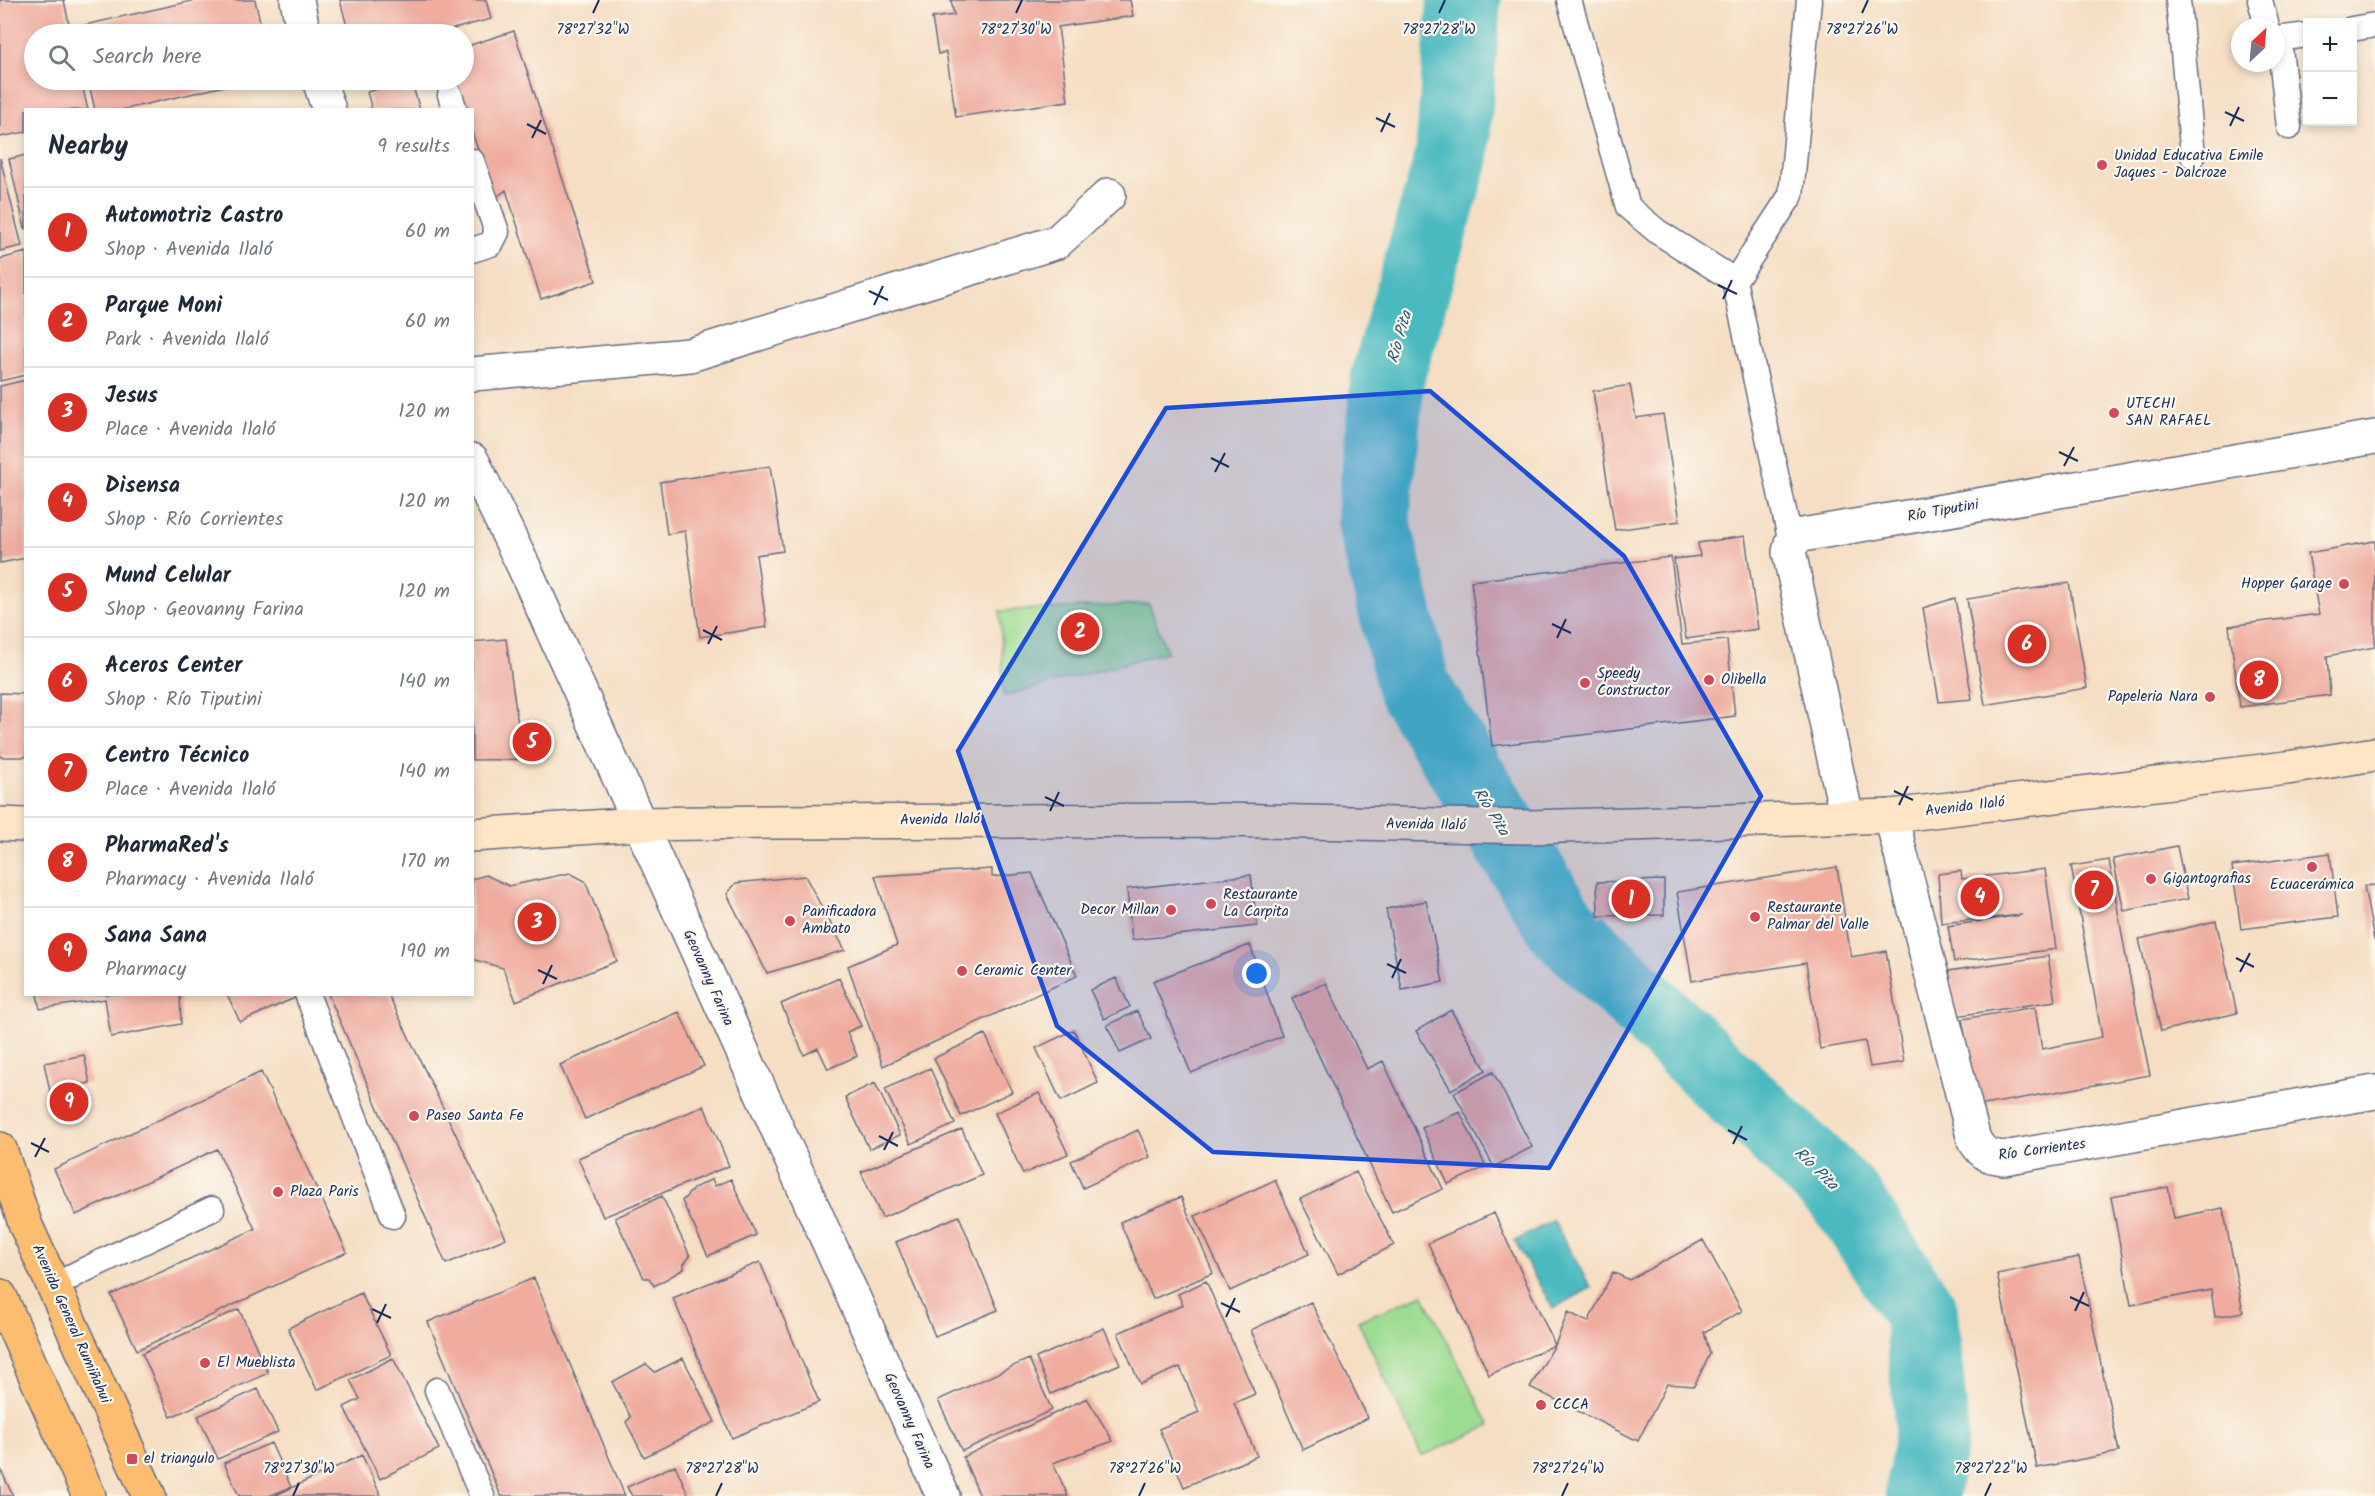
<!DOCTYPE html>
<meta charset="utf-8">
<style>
:root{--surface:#fff;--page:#f2f2f3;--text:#1f2937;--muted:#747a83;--line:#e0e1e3;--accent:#d93025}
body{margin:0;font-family:Kalam,sans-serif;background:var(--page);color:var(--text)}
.controls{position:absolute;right:18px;top:18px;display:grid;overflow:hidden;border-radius:0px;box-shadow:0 3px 9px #0003}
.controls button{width:54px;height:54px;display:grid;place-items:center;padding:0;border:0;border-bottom:2px solid var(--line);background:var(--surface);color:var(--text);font:30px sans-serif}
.compass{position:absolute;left:2231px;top:18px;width:54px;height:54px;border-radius:50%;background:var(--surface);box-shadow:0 3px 9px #0003;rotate:26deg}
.you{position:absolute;left:1257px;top:974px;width:21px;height:21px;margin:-15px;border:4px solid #fff;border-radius:50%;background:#1a73e8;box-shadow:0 0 0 9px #1a73e833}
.badge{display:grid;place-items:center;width:39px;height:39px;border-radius:50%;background:var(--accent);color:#fff;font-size:20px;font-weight:700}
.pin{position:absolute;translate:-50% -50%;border:3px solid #fff;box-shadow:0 2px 6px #0006}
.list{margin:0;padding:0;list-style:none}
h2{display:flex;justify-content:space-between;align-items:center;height:78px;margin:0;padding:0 24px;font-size:26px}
h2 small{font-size:20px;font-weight:400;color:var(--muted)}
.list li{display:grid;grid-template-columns:39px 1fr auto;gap:18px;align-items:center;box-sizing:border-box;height:90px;padding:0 24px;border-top:2px solid var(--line)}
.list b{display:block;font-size:22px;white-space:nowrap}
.list p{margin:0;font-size:20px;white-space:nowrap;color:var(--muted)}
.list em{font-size:20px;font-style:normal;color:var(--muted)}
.icon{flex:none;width:33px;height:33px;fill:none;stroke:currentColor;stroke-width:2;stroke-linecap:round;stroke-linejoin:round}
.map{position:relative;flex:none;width:2375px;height:1496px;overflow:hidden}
.search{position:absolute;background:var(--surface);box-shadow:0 3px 9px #0003;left:24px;top:24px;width:450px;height:66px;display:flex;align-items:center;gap:15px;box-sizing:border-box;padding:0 21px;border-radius:33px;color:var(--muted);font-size:22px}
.panel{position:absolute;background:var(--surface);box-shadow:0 3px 9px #0003;left:24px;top:108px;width:450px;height:888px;border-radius:0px}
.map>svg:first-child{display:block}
.green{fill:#9cdc91;stroke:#5c8678;stroke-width:1.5}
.water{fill:#4bbac0;stroke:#33748f;stroke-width:1.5}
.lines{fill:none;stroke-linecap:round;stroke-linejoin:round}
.river{stroke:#4bbac0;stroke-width:74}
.building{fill:#efac9f}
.service-casing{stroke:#676c81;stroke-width:27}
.minor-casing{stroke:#676c81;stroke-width:36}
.secondary-casing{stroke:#676c81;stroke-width:36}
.trunk-casing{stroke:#676c81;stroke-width:36}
.service{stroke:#fff;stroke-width:24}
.minor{stroke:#fff;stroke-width:33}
.secondary{stroke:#fee5c5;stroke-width:33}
.trunk{stroke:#fcbd6f;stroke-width:33}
.marked{fill:#1d4ed8;fill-opacity:0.2;stroke:#1d4ed8;stroke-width:4.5;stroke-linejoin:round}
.ticks{fill:none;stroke:#1b2f5e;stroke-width:2}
.poi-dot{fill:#d1495b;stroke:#fbf7ec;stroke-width:2}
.labels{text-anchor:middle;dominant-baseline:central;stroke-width:4.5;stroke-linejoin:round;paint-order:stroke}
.poi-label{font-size:15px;fill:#1b2f5e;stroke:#fbf7ec;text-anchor:start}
.street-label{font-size:15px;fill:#1b2f5e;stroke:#fbf7ec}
.water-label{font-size:16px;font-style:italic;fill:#29597b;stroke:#fbf7ec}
.ticks-label{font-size:15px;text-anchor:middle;fill:#1b2f5e;stroke:#fbf7ec;stroke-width:4.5;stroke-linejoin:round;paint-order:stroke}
</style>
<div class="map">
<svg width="2375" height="1496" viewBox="0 0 2375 1496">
<rect width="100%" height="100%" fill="#fbf7ec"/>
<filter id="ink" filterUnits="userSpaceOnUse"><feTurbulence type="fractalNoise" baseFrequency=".0167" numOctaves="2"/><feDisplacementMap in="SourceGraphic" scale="12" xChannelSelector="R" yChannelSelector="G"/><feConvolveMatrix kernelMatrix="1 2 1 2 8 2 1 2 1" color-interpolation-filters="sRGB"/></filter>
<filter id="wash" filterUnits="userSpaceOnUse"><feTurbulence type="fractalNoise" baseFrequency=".008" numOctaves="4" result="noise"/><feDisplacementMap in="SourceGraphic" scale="24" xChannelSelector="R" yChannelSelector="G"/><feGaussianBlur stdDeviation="1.35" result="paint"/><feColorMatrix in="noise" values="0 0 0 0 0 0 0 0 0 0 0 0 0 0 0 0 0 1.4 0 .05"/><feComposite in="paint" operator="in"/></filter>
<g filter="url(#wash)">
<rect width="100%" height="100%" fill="#f5dec3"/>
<path class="green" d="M1149 604 1167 652 1004 696 1000 611Z
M1423 1294 1490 1426 1422 1456 1358 1321Z"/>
<path class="water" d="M1553 1220 1591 1288 1553 1309 1515 1241Z"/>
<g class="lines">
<path class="river" d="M1464 0 1452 156 1388 376 1373 519 1414 688 1563 927 1845 1197 1921 1313 1932 1430 1922 1496"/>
</g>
<g id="blocks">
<path class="building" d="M0 0H64L71 34H34V80H81L88 110H26V132L0 137Z
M196 0H255L263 34H78L76 27Z
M340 0H486L491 19 441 32V34H349Z
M951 0H1130L1133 16 1058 27 1068 101 956 117 946 52 938 54 932 18 954 15Z
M514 31 596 281 541 299 506 190 494 199 472 132V110H465L456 80H464V47Z
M88 80H251L121 110H95Z
M407 80H411L420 110H372L367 92Z
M26 155V229H25L9 159Z
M0 158 22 246 0 251Z
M26 252V375L0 381V259Z
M26 380V558L0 563V386Z
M1630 385 1636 418 1663 414 1680 521 1615 530 1593 391Z
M770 466 783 551 756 555 767 627 700 637 685 531 667 534 660 482Z
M1745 536 1758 629 1686 639 1674 559 1700 556 1698 543Z
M2375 541V647L2327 656 2330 695 2240 707 2229 626 2319 614 2308 553Z
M1671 557 1682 644 1727 640 1735 716 1492 746 1471 581Z
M2069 583 2087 688 1985 705 1967 599Z
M1955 598 1972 699 1939 702 1923 608Z
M506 639 518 725H545L547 759 472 760V642Z
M0 693 26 694V757H0Z
M2177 846 2188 899 2124 911 2113 859Z
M2330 853 2338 917 2241 929 2232 866Z
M2109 860 2127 963 2150 1075 1978 1106 1962 1019 2035 1007 2042 1049 2102 1037 2071 866Z
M1837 867 1851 957 1886 951 1904 1062 1870 1067 1865 1041 1820 1049 1806 963 1692 981 1677 892Z
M992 869V877L1032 873 1077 976 883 1066 848 966 897 945 875 876Z
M2045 869 2056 949 1954 962 1948 926 2022 915 1941 923 1938 874 1961 871 1962 879Z
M570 873 585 881 617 961 516 1001 503 968 472 959V879L486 875 509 886Z
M1251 875 1257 926 1132 940 1127 889Z
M805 876 845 950 767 973 727 894 736 883Z
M1664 880V915L1598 916 1597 882Z
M2375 885V940H2374L2364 886Z
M1426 901 1443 982 1402 990 1386 909Z
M2216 921 2237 1013 2161 1031 2139 939Z
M1250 945 1282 1036 1191 1073 1153 981Z
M2048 956 2055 1001 1956 1016 1949 971Z
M839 978 861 1026 847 1032 857 1056 828 1069 818 1048 804 1055 781 1004Z
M1116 978 1130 1007 1104 1019 1090 990Z
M1326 983 1367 1069 1383 1061 1443 1189 1392 1212 1292 998Z
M37 994H180L181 1024 111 1037 105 999 40 1009Z
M227 994H304L240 1022Z
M328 994H388L506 1238 446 1264Z
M1451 1010 1486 1070 1451 1090 1416 1031Z
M1137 1011 1151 1039 1120 1053 1107 1025Z
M679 1012 704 1066 585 1119 560 1065Z
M1074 1030 1098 1083 1061 1101 1036 1048Z
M985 1034 1012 1092 961 1116 934 1058Z
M84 1055 90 1083 50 1091 44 1063Z
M930 1068 955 1124 911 1144 885 1089Z
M261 1072 347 1252 137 1350 111 1295 255 1229 217 1149 76 1215 54 1169Z
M1493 1072 1532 1147 1494 1167 1454 1093Z
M875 1083 900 1135 869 1149 845 1097Z
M1039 1093 1068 1154 1023 1174 995 1113Z
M704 1106 729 1166 603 1217 578 1158Z
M1460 1112 1486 1167 1448 1184 1422 1128Z
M962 1129 982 1175 882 1218 861 1172Z
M1138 1130 1150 1157 1083 1188 1071 1161Z
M1356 1172 1394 1245 1338 1274 1300 1199Z
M712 1179 715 1186 731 1179 756 1235 708 1256 682 1201 694 1188Z
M1275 1180 1309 1254 1230 1291 1195 1216Z
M2168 1187 2174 1218 2223 1208 2243 1312 2215 1317 2211 1290 2131 1305 2111 1197Z
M662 1196 690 1256 684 1264V1269L654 1286 649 1278H644L615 1218Z
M1181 1197 1213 1273 1153 1299 1120 1222Z
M1494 1213 1555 1345 1568 1312 1588 1322 1613 1272 1629 1280 1703 1240 1742 1311 1704 1332 1710 1354 1694 1386 1667 1384 1638 1441 1530 1387 1555 1345 1489 1375 1428 1243Z
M959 1216 998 1310 935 1336 896 1242Z
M2079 1257 2119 1452 2037 1468 1997 1274Z
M760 1262 819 1402 732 1438 673 1298Z
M534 1278 625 1496H501L428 1322Z
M1206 1281 1255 1394 1234 1403 1257 1456 1184 1487 1159 1429 1199 1412 1180 1367 1140 1384 1118 1333 1183 1305 1178 1294Z
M361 1293 391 1355 317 1390 288 1328Z
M1311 1302 1368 1418 1303 1450 1251 1330Z
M239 1309 268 1373 171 1417 142 1353Z
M1104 1328 1120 1364 1051 1394 1036 1358Z
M393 1358 439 1449 380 1479 344 1407 360 1399 350 1380Z
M683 1358 715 1422 644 1457 626 1422 631 1417 612 1382 646 1364 655 1372Z
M1029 1359 1052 1410 962 1451 938 1400Z
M258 1389 278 1432 218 1459 198 1416Z
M1087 1398 1113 1441 1053 1463 1068 1496H980L963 1457Z
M271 1443 291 1487 269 1496H239L224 1463Z
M362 1455 381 1496H274Z
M675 1465 689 1496H632L627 1487Z
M0 1468 13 1496H0Z"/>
</g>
</g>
<g filter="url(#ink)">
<use href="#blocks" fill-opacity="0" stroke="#676c81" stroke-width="1.5"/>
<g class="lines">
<g class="service-casing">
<path id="service" d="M1569 0 1628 207 1658 232 1734 280 1791 543
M2178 0 2193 156
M2260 0 2267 27
M2352 29 2375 25
M2276 39 2308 35
M2279 40 2289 127
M450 95 455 110
M472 161 497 232 491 244 472 250
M1734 280 1742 270 1791 195 1809 0
M307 994 393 1216
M54 1287 78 1273 212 1209
M437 1390 482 1496"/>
</g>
<g class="minor-casing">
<path id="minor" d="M297 0 304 34
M319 80 329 110
M472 374 690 355 1057 242 1109 195
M472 460 524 567 943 1496
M1891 816 1974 1140C1984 1155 1987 1156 2004 1158L2375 1092
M1847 818 1789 552 1791 543 1802 535 2375 437"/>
</g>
<g class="secondary-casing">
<path id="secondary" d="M0 824 26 825
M472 835 639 824 772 822 1223 820 1529 827 1891 816 2287 768 2375 754"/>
</g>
<g class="trunk-casing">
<path id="trunk" d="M0 1149 26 1226 149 1496
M0 1296 89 1496"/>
</g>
<use href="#service" class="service"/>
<use href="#minor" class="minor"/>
<use href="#secondary" class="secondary"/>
<use href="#trunk" class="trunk"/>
</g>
</g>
<path class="marked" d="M1430 391 1624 556 1761 796 1549 1168 1213 1152 1057 1026 958 751 1166 408Z"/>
<path class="ticks" d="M593 13 599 0M1016 13 1022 0M1439 13 1445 0M1862 13 1868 0M2225 112 2244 121M1376 118 1395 127M527 124 546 134M2230 126 2239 107M1381 132 1390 113M532 138 541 120M1718 285 1737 294M869 291 888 300M1723 299 1732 280M874 305 883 286M2059 452 2078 461M1211 458 1229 467M2064 466 2074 447M1215 472 1225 453M1552 624 1571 633M703 630 722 640M1557 638 1566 619M708 644 717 626M1894 791 1913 800M1045 797 1064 806M1899 805 1908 786M1050 811 1059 792M2236 958 2254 967M1387 964 1406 973M538 970 557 979M2240 972 2250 953M1392 978 1401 959M543 984 552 965M1728 1130 1747 1140M879 1136 898 1146M31 1143 49 1152M1733 1144 1742 1126M884 1150 893 1132M35 1157 45 1138M2070 1297 2089 1306M1221 1303 1240 1312M372 1309 391 1318M2075 1311 2084 1292M1226 1317 1235 1298M377 1323 386 1304M293 1496 299 1483M716 1496 722 1483M1139 1496 1145 1483M1562 1496 1568 1483M1985 1496 1991 1483"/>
<g class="poi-dot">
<circle cx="2102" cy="165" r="6"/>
<circle cx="2114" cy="413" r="6"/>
<circle cx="2344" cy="584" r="6"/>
<circle cx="1709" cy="680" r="6"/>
<circle cx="1585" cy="683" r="6"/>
<circle cx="2210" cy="697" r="6"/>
<circle cx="2312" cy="867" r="6"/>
<circle cx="2151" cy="879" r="6"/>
<circle cx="1211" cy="904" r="6"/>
<circle cx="1171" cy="910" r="6"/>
<circle cx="1755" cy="917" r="6"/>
<circle cx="790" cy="921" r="6"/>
<circle cx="962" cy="971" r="6"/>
<circle cx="414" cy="1116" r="6"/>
<circle cx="278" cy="1192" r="6"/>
<circle cx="205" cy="1363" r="6"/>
<circle cx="1541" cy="1405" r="6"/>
<rect x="126" y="1453" width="12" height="12" rx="3"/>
</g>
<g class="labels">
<g class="poi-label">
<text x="2114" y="156">Unidad Educativa Emile<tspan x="2114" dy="17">Jaques - Dalcroze</tspan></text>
<text x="2126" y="404">UTECHI<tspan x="2126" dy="17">SAN RAFAEL</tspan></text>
<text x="2332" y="584" text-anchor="end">Hopper Garage</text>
<text x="1597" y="674">Speedy<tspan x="1597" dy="17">Constructor</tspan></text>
<text x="1721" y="680">Olibella</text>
<text x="2198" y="697" text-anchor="end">Papeleria Nara</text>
<text x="2163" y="879">Gigantografias</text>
<text x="2312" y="885" text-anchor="middle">Ecuacerámica</text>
<text x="1223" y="895">Restaurante<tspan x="1223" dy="17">La Carpita</tspan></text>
<text x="1767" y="908">Restaurante<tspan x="1767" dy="17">Palmar del Valle</tspan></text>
<text x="1159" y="910" text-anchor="end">Decor Millan</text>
<text x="802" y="912">Panificadora<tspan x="802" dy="17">Ambato</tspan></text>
<text x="974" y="971">Ceramic Center</text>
<text x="426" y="1116">Paseo Santa Fe</text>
<text x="290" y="1192">Plaza Paris</text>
<text x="217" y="1363">El Mueblista</text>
<text x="1553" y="1405">CCCA</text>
<text x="144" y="1459">el triangulo</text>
</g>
<g class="street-label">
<text transform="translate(1943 511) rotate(-10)">Río Tiputini</text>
<text transform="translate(1965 807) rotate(-7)">Avenida Ilaló</text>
<text transform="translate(940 820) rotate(-1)">Avenida Ilaló</text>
<text transform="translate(1426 825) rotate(1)">Avenida Ilaló</text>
<text transform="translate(708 978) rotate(66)">Geovanny Farina</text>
<text transform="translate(2042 1150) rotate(-8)">Río Corrientes</text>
<text transform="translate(71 1324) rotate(66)">Avenida General Rumiñahui</text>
<text transform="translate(909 1421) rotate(66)">Geovanny Farina</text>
</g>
<g class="water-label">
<text transform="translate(1400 337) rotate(-74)">Río Pita</text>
<text transform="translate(1491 812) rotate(58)">Río Pita</text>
<text transform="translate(1816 1169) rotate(44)">Río Pita</text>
</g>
</g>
<g class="ticks-label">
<text x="593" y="34">78°27'32"W</text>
<text x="1016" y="34">78°27'30"W</text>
<text x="1862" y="34">78°27'26"W</text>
<text x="1439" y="34">78°27'28"W</text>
<text x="299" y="1473">78°27'30"W</text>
<text x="722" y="1473">78°27'28"W</text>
<text x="1145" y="1473">78°27'26"W</text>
<text x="1568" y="1473">78°27'24"W</text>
<text x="1991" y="1473">78°27'22"W</text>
</g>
</svg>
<div class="controls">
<button>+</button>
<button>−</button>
</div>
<svg class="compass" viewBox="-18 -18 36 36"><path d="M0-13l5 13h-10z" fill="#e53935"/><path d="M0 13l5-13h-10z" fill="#747a83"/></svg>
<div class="you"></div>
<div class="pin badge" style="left:1631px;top:899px">1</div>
<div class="pin badge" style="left:1080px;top:632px">2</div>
<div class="pin badge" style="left:537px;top:922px">3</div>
<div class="pin badge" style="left:1980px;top:897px">4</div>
<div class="pin badge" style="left:532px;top:742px">5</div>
<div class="pin badge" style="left:2027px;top:644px">6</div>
<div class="pin badge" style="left:2094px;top:890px">7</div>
<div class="pin badge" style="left:2259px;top:680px">8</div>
<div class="pin badge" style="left:69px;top:1102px">9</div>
<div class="search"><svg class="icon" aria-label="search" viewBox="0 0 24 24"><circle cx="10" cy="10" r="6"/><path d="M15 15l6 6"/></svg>Search here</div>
<section class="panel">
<h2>Nearby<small>9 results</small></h2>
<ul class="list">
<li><span class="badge">1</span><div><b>Automotriz Castro</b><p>Shop · Avenida Ilaló</p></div><em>60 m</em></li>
<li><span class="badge">2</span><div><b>Parque Moni</b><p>Park · Avenida Ilaló</p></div><em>60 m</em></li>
<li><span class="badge">3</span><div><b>Jesus</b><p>Place · Avenida Ilaló</p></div><em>120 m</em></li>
<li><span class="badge">4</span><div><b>Disensa</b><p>Shop · Río Corrientes</p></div><em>120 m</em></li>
<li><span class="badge">5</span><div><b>Mund Celular</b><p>Shop · Geovanny Farina</p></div><em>120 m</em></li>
<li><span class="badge">6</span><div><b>Aceros Center</b><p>Shop · Río Tiputini</p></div><em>140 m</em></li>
<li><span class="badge">7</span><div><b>Centro Técnico</b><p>Place · Avenida Ilaló</p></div><em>140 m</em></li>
<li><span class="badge">8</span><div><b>PharmaRed's</b><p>Pharmacy · Avenida Ilaló</p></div><em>170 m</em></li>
<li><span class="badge">9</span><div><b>Sana Sana</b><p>Pharmacy</p></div><em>190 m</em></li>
</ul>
</section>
</div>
